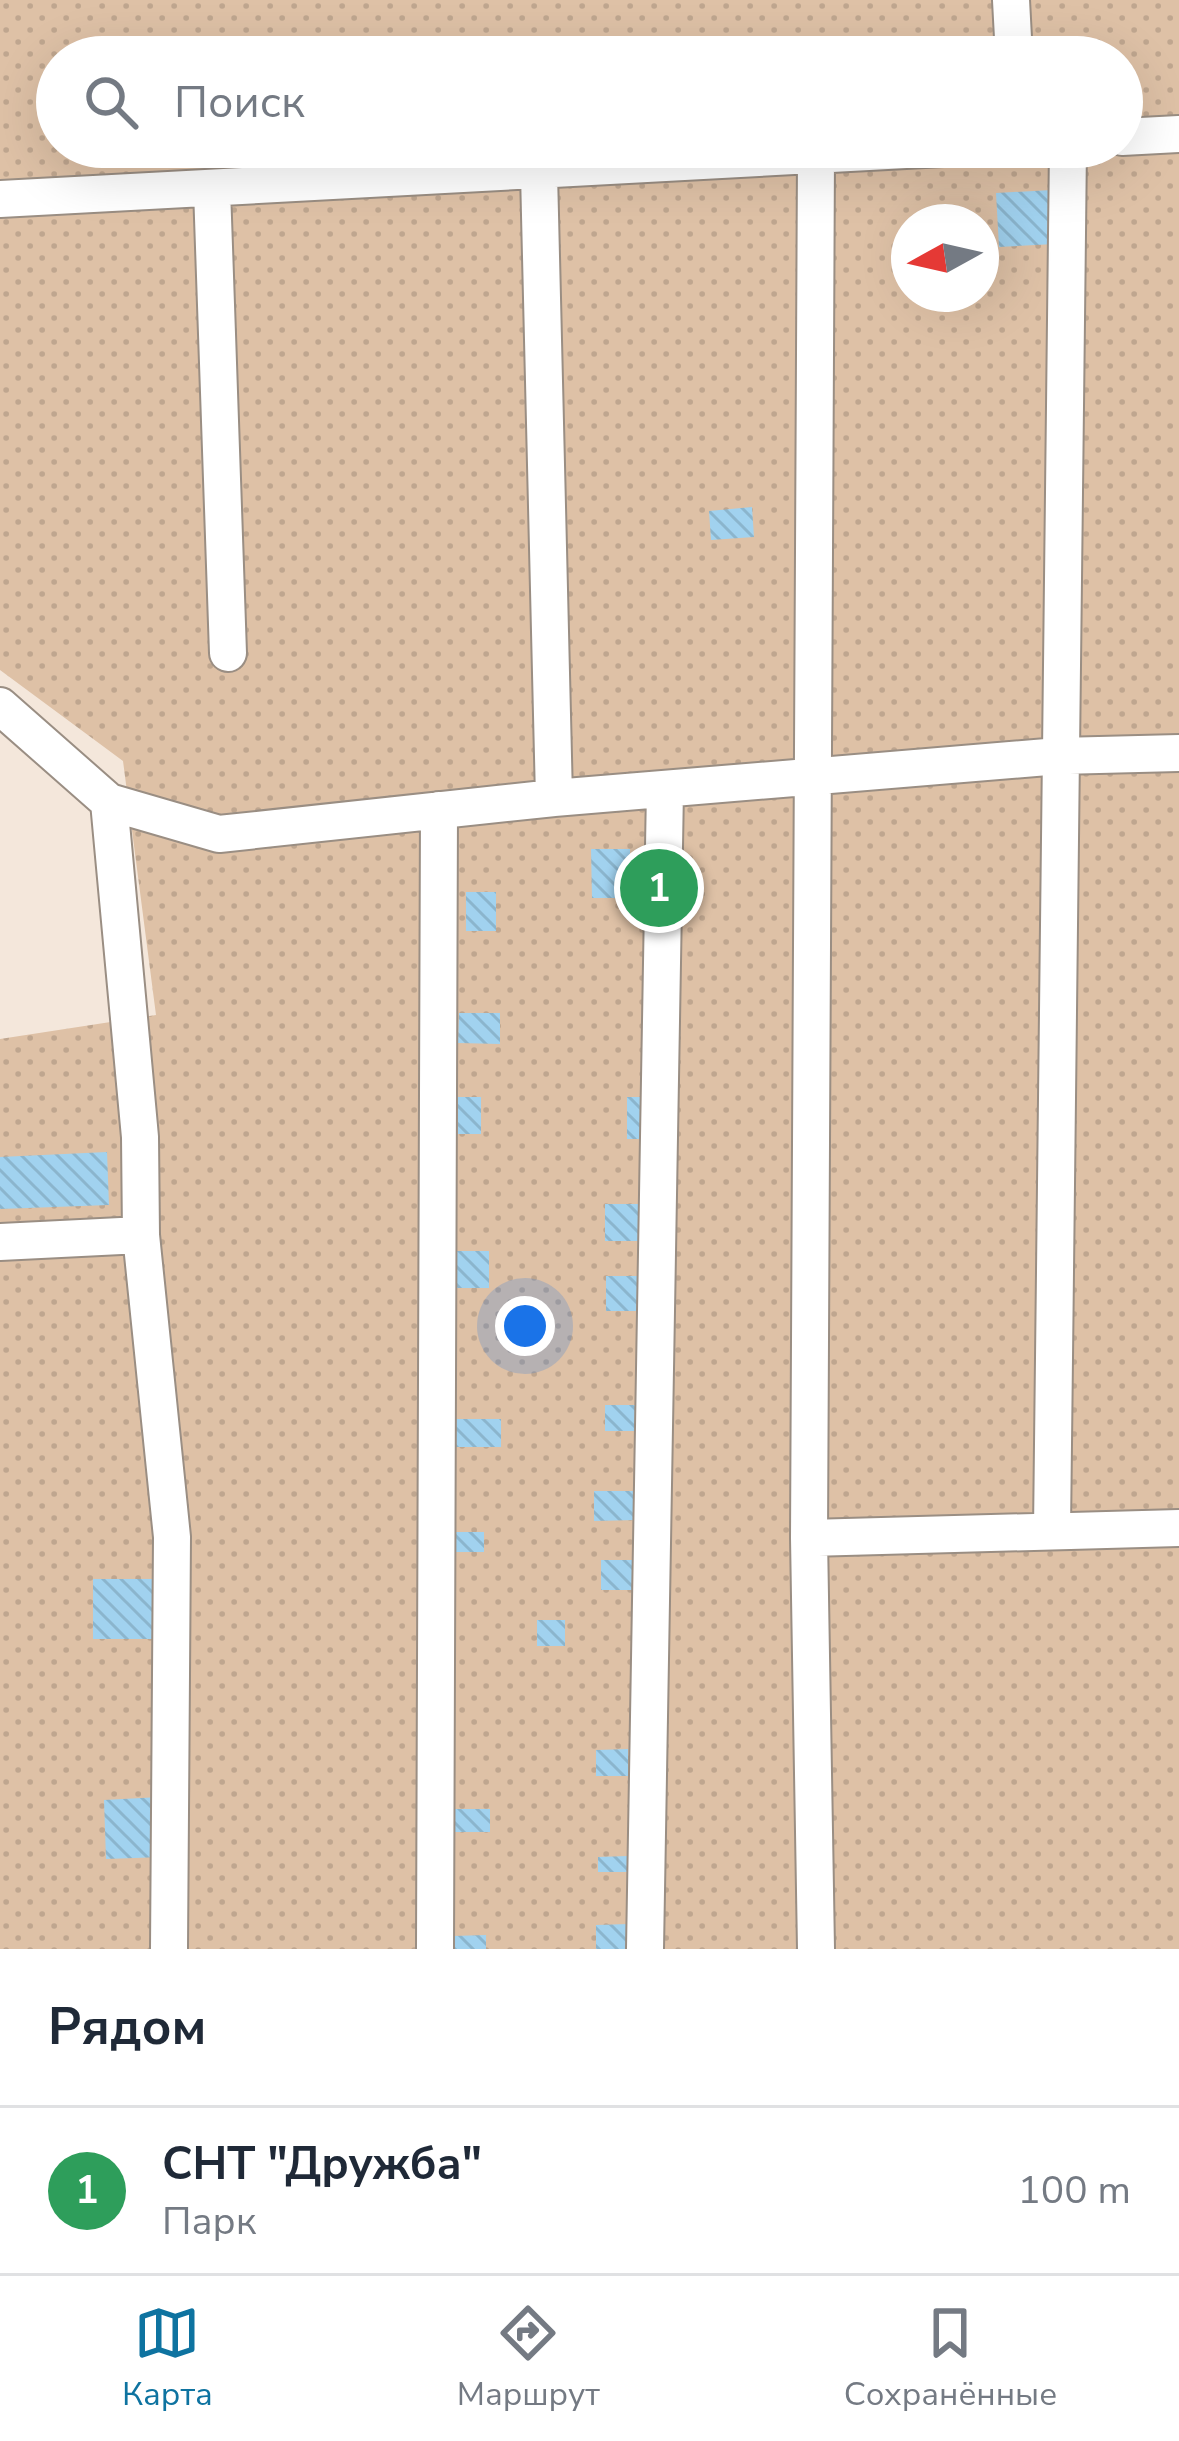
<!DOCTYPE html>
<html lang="ru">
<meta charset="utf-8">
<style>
:root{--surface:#fff;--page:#f6f6f7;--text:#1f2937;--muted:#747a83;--line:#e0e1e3;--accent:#0e73a0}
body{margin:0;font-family:"Nunito Sans",sans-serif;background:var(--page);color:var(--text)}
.compass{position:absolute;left:891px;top:204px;width:108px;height:108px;border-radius:50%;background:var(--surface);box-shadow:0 12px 48px #0002;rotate:262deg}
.you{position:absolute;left:525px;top:1326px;width:42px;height:42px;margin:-30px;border:9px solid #fff;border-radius:50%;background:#1a73e8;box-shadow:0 0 0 18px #1a73e833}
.badge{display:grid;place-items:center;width:78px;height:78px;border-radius:50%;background:var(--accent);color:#fff;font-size:39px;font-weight:700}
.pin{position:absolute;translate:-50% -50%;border:6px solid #fff;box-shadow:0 3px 12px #0006}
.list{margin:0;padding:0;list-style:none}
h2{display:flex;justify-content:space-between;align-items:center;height:156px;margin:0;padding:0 48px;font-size:51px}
h2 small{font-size:39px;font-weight:400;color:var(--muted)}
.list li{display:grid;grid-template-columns:78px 1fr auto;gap:36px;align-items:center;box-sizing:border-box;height:168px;padding:0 48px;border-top:3px solid var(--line)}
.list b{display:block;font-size:45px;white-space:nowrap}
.list p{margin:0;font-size:39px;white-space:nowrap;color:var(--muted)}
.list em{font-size:39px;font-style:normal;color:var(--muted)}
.icon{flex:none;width:66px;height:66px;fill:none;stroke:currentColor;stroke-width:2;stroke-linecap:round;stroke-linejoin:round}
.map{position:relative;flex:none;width:1179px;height:1949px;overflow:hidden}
.search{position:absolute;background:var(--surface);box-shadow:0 12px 48px #0002;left:36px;right:36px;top:36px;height:132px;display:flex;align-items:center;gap:30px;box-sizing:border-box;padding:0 42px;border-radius:66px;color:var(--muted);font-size:45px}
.sheet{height:324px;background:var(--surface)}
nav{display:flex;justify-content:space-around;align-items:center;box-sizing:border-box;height:168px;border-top:3px solid var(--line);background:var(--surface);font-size:33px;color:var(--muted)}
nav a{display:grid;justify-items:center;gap:6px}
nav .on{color:var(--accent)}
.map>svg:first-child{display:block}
.park{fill:url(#park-dots);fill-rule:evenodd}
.building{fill:url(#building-back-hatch)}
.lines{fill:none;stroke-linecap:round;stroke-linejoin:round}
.minor-casing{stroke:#9a8e83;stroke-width:40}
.minor{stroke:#fff;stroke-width:36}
</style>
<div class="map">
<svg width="1179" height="1949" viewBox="0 0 1179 1949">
<defs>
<pattern id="park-dots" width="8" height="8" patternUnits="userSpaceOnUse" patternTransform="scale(3)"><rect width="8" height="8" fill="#dec1a6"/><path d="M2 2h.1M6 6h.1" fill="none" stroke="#bfa68f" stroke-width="1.8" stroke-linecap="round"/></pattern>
<pattern id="building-back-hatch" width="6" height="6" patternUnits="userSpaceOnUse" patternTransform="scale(3)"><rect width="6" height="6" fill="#a1d2ef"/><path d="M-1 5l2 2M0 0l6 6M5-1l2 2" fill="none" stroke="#8bb5cd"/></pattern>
</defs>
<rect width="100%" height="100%" fill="#f4e7db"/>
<path class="park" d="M0 0H1179V1949H0V1039L156 1015 123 761 0 670ZM57 57H1122V147H57ZM909 222H981V294H909Z"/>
<path class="building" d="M1052 190 1055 244 999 247 996 193Z
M752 507 754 537 711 540 709 511Z
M591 849H630V898H592Z
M466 892H496V931H466Z
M459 1013H500V1044L458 1043Z
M458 1097H481V1134H458Z
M627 1097H650V1139H627Z
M107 1152 109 1205 0 1209V1157Z
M605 1204H642V1241H605Z
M449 1251H489V1288H449Z
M606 1276H642V1311H606Z
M605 1405H639V1431H605Z
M444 1419H501V1447H444Z
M594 1491H637V1520L594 1521Z
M450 1532H484V1552H450Z
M601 1560H641V1590H601Z
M93 1579H155L154 1639H93Z
M537 1620H565V1646H537Z
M628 1749V1776H596V1750Z
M160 1797 163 1857 106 1859 104 1800Z
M447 1809H490V1832H447Z
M628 1856V1872H598V1857Z
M629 1924V1949H596V1925Z
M486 1935V1949H453V1936Z"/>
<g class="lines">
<g class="minor-casing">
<path id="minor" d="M1011 0 1014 57
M1122 137 1179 134
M539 173 554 798
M212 189 228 653
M0 199 962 147
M0 706 109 802 140 1137 141 1235 172 1537 169 1949
M109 802 219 834 554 798 1059 756 1179 753
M0 1242 141 1235
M1052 1531 1068 147
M809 1538 1179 1528
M435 1949 439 810
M645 1949 665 789
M816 1949 809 1538 816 156"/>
</g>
<use href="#minor" class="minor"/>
</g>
</svg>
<svg class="compass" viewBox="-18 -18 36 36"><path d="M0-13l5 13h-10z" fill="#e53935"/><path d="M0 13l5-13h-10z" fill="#747a83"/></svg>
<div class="you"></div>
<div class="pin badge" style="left:659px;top:888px;background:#2e9e5b">1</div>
<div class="search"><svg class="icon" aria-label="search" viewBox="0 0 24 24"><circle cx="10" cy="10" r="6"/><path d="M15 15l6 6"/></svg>Поиск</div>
</div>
<section class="sheet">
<h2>Рядом<small></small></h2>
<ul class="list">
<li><span class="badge" style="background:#2e9e5b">1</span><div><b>СНТ &quot;Дружба&quot;</b><p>Парк</p></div><em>100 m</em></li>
</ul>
</section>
<nav>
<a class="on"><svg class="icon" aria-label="map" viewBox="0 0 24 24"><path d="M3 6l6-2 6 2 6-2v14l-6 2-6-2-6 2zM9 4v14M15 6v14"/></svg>Карта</a>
<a><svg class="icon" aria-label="directions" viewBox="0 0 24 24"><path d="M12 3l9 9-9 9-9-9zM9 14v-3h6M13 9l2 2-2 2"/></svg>Маршрут</a>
<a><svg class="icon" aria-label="saved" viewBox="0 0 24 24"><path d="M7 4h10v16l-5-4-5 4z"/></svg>Сохранённые</a>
</nav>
